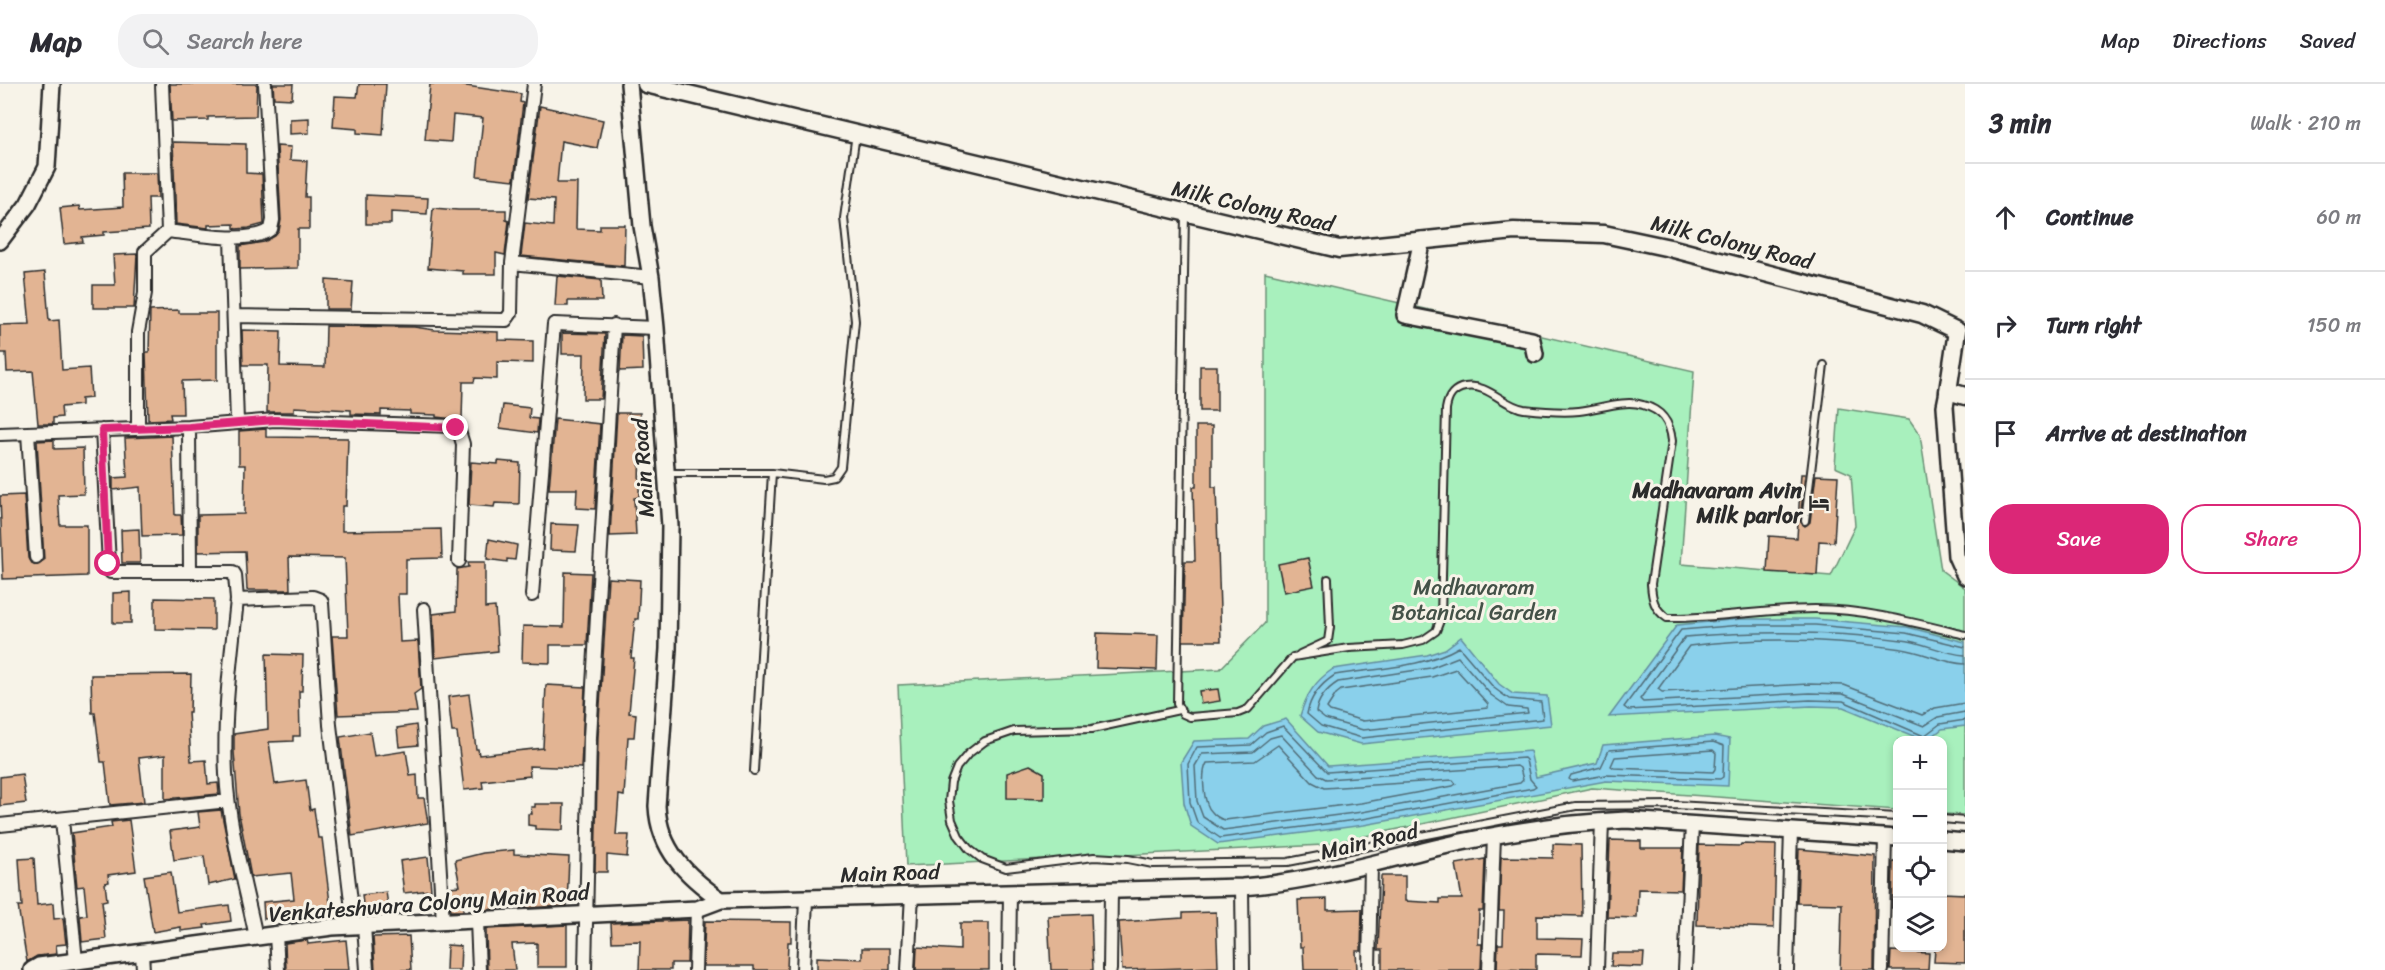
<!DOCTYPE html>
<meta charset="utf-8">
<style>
:root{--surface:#fff;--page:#f2f2f3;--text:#2b2b33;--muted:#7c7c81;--line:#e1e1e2;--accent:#db2777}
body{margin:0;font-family:Sriracha,sans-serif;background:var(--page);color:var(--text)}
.controls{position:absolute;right:18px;bottom:18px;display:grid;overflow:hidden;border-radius:12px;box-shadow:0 3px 9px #0003}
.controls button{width:54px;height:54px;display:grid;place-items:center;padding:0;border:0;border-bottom:2px solid var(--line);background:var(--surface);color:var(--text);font:30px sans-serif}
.stop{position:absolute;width:18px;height:18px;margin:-14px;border:4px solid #db2777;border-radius:50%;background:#fff}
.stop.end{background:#db2777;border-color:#fff;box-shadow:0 2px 6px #0008}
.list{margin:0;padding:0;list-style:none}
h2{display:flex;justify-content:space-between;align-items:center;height:78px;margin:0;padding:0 24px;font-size:26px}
h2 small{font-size:20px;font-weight:400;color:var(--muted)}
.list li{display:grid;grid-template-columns:39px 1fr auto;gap:18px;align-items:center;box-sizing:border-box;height:108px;padding:0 24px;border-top:2px solid var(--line)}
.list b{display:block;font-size:22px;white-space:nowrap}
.list em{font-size:20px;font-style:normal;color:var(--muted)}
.actions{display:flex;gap:12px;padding:18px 24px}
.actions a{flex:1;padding:14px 0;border:2px solid var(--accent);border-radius:24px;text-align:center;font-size:21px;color:var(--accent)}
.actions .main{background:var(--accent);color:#fff}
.icon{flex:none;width:33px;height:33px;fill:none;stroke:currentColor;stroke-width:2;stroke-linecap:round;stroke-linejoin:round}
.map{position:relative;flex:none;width:1965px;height:886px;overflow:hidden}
header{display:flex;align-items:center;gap:36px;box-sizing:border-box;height:84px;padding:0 30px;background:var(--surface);border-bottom:2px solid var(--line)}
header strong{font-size:28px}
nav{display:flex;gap:33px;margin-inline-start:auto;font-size:21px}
.search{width:420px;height:54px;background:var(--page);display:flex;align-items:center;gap:15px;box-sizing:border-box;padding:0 21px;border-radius:24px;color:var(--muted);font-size:22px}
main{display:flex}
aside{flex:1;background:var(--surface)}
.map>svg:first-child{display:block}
.green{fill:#a8f0bd;stroke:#6a8e74;stroke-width:1.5}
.water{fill:#8ad0eb;stroke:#648e9e;stroke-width:1.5}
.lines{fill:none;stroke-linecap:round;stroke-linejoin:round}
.shore{stroke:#516d78;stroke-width:1.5}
.building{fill:#e2b493;stroke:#2b2b2b;stroke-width:1.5}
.service-casing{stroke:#2b2b2b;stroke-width:10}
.minor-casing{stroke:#2b2b2b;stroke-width:16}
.tertiary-casing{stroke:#2b2b2b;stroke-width:20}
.secondary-casing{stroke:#2b2b2b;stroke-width:21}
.service{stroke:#f7f3e8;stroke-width:6}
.minor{stroke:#f7f3e8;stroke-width:12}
.tertiary{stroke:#f7f3e8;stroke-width:15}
.secondary{stroke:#f7f3e8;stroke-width:16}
.route{stroke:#db2777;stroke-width:8}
.labels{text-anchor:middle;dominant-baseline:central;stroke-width:6;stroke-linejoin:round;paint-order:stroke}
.street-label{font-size:22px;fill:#2b2b2b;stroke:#f7f3e8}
.poi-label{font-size:22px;font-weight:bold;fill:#2b2b2b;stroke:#f7f3e8;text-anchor:end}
.park-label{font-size:22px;fill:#445248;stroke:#f7f3e8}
</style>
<header>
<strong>Map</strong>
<div class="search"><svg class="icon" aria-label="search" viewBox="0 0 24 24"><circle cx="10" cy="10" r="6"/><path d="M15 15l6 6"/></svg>Search here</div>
<nav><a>Map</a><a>Directions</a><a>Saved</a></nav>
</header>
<main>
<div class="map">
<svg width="1965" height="886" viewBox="0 0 1965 886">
<rect width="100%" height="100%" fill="#f7f3e8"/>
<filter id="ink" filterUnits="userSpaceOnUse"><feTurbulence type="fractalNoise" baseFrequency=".0167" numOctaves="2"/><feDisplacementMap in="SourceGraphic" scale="12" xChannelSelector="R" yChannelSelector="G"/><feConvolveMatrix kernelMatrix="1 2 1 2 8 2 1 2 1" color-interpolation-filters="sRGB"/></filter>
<g filter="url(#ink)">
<path class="green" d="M1265 188 1694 287 1681 480 1831 492 1855 442 1851 390 1835 383 1839 324 1909 335 1920 351 1941 486 1965 504V731L1943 730 1942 656H1898L1897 726 1592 704 1323 761 906 782 898 601 1220 585 1265 539Z"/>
<path class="water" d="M1741 535H1815L1907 543 1965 558V642L1942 645 1928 656H1923L1843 623 1811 622 1609 633 1677 541Z
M1461 553 1499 600 1513 610 1547 612 1551 641 1361 660 1318 648 1300 632C1306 611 1315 597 1333 585L1427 571 1445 565Z
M1286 635 1328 682 1530 667 1536 693 1597 679 1603 661 1714 652 1730 655 1728 702 1606 697 1364 741 1218 760 1191 742 1184 719 1181 678 1194 657 1249 655 1263 642Z"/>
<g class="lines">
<path class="shore" d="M1459 563 1494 604 1509 615 1541 618 1543 635 1362 654 1321 642 1307 630C1310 613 1321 600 1335 591 1376 584 1423 584 1459 563Z
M1965 563 1906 549 1815 541H1742L1681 546 1624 623 1628 626 1810 616 1843 617 1924 652 1940 640 1965 636
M1965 571C1944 570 1923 558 1902 556 1830 547 1758 547 1685 553L1640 615 1643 618 1810 609 1843 610 1924 642 1938 633 1965 628
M1458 573 1491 611 1508 623 1527 625 1528 629 1363 646 1325 635 1316 628C1318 615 1327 605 1338 598L1430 584Z
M1965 580C1944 579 1923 568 1902 565 1833 555 1758 553 1689 562L1658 605 1662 608 1809 600 1844 601 1922 631 1935 624 1965 619
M1456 585 1488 620V624L1363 637 1330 627 1327 624 1336 610 1341 606 1432 593Z
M1283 642 1327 688 1524 674 1526 676 1530 695 1536 702 1533 704 1363 735 1220 754 1197 738 1190 718 1188 680 1197 663 1251 661 1266 648Z
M1281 651 1318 691 1326 695 1517 682 1520 684 1523 696 1520 699 1362 728 1223 746 1203 733 1197 717 1195 682 1202 670 1253 668 1270 654Z
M1713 658 1724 662 1723 693 1720 695 1606 691 1572 697 1569 695 1571 691 1601 683 1609 666Z
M1278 661 1312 698 1324 704 1453 696 1456 700 1453 702 1361 719 1225 736C1221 735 1215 732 1212 728 1203 720 1201 689 1207 679L1255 677Z
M1713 666 1716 669 1715 685 1713 688 1614 684 1611 682 1615 673Z"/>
</g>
<path class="building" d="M170 0H257L256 32 208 33V36L172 37Z
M273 0H293L292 15 274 14Z
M359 0H386L383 51 357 49V45L333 43 335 12 357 13Z
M430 0H453L521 10 520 18 523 19 514 96 477 92 483 34 453 31 451 58 425 56Z
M540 22 603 36 597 64 561 57 557 99H577L576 145 600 146V141H625L624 182 521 172 525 139 553 142 554 116 528 114Z
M309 34V49L290 50V35Z
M173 58 246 60V89L262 90 264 140 249 144 236 145 234 144V140L208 141V144L176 140Z
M277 62 291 63 290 76 307 77 305 113H309V145H298V184L240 185V162L264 158 275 152 279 147 281 136Z
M122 89H157L158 114H148L149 145 104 148V151L82 153 83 158 64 160 60 124 79 122 80 126 123 123Z
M366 111 428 114 427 130 391 128V140H366Z
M433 124 458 126H506V136L509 137 505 171 496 169V190H463V187L428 184Z
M137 170 134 224H93V201H115L113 171Z
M45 188 49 237 59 236 62 286 89 284 91 314 81 315V321L61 323 62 333 53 334V340H38L33 287 7 288 6 269H0V241L30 240 25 190Z
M557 192 601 196 602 217H568V222H555Z
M326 196 353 198 351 225H326Z
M179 226V229H217V296L182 297 183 330H170L171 335 148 336 146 268H149L150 227Z
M326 242 414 243 435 246 498 248V256L533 257V279L497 278V295L475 294 474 298H463L462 336 436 333V331L410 330V327L381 326V331L351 330V326L294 323V328H267L268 281H243L242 246 281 247 280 282 325 283Z
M562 249 605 250 601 315H583L584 270H562Z
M622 251 642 252 643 286 620 287Z
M1200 282H1217V327H1200Z
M503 321 530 324 529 334 538 335 537 349 500 344Z
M617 329H640L639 413 634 414 636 451 610 452Z
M555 335 600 340 595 425 576 424 577 405H549Z
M1196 342H1212V403H1216L1221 557H1183L1185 477H1195L1193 403H1196Z
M266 345V353L348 354 346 422H342V447L441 445 442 474 406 475V510H398L400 558 418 557 421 605 414 610 417 628 338 631 332 552H348L345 474 289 473 290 506H247L245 467 198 468V431L244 430 245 381H239V347Z
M172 352 175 431H181L182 451 142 452 140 403 113 406V394L127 393 125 354Z
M54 356V365L83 364 84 410 58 411 60 441H87V492L3 495 0 412 24 411 28 474 30 478 36 481 44 476 37 357Z
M498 377 520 379 519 420 495 419 494 423 469 421 471 378 498 380Z
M1801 390H1805L1800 437 1805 442 1810 438 1816 391 1838 392 1834 458 1819 457 1817 491 1767 488 1769 452 1797 454Z
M551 440 579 441 576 467 550 466Z
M139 445 140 479H122L121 446Z
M489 455 517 461 515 476 507 475V478L487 475Z
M1308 474 1314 502 1284 508 1278 480Z
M468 478H485V524L495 523 498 567 435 574 433 530 456 527 457 485 469 483Z
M565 488 591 489 587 561H550V579L522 578 523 542 564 543Z
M608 494 640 496 638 535H635L631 574H634L629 629 636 630 634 653H628L624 712 619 711 616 751H629L627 773 607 771V788H595L598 653Z
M131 508V539H113V509Z
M155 514 214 515V546L155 545Z
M1097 549 1158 551 1157 586 1096 584Z
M266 570 303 571 302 607H299L300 652H293V657L269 658 275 700 306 696 310 726 314 725 318 754H322L331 827 264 835 263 818 294 815 291 789 251 793 239 730 234 668V650L268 645Z
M191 590 190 628H188L191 677 206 676 208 700 218 699 219 710 165 715V671L139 674 144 718 110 721 105 678H101L95 629H92L91 591Z
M546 601 585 603 581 684 529 682 530 692 482 697 483 704 464 706 457 648H452L448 613 469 610 476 665H478L479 671 543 664Z
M1218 605 1220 617 1201 620 1199 607Z
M416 641 418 661 399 663 397 644Z
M370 648 374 672 406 667 410 692 417 691 418 714H424L428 739 352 752 340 653Z
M1030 681 1044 689V715L1007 714V689Z
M22 690 26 719 0 722V693Z
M535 720H564L563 746 535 745V742L528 741V730H532L531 723H535Z
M221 726 235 795 208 801 204 772 174 776 170 747 200 743 198 728Z
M129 736 136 787 108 791 109 798 105 799 107 816 102 817 106 855 82 858 80 832 87 831 84 802 77 803 72 749 112 743 111 738Z
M1610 756 1641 757V764H1683L1681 806 1638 805 1637 834 1607 833Z
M1553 760 1581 761 1582 832 1537 831V854L1583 855 1582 871 1536 870V886L1497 885 1498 860H1503L1504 827H1499L1501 773 1553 774Z
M1741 760 1776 761 1774 844 1697 841 1699 761 1740 762Z
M1799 765 1875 772 1874 886H1840L1842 820 1797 819Z
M514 766V770L569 773 567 822 477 826 476 809H464L463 827H451L449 803 460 802 455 776 483 769Z
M428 773 431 806 404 809 400 777Z
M34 774 37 821 53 819 54 835 63 834 66 860 56 861 57 870 37 872 27 878 18 822H22L19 775Z
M1485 775 1483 827H1479L1478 860H1482L1481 884 1478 886H1382V866H1378L1381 792H1405V817L1440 819V815H1462L1456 780Z
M1893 778H1898V824H1892Z
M171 788 177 828 229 821 231 837 204 841 205 844 181 847V843L153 848 144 792Z
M386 808 389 827 364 830 362 811Z
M1942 809 1965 810V879L1934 878 1935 864H1942Z
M1327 815V826L1362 825 1361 867H1356L1357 886H1304L1303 863H1300L1298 816Z
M1216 828 1218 883 1122 886 1119 838 1183 834V829Z
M1091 830 1093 886H1051L1048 832Z
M688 836 687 879H671V886H639L640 857 612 858 611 839Z
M705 837 791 838V858H788L787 886H754V882H703Z
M960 839H989V886H916L917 863 960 866Z
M567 841V883H537V859L512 860 515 886H487L486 845Z
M409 852 411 886H375L373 853Z
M307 856 308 860 346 856 349 886H286L285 859Z
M447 861 461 862 460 886H446Z
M862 864H890V886H817V873L862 875Z
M1891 867 1929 869 1928 886H1890Z
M1612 869H1644L1643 883 1611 882Z"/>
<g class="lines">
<g class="service-casing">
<path id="service" d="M1185 129 1177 620 1183 630 1190 633 1238 629 1248 625 1293 573 1349 564 1403 561 1423 556 1436 547 1441 534 1446 325C1448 313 1453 305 1465 303 1488 299 1503 322 1524 325 1542 327 1562 329 1579 327 1599 325 1624 315 1643 321 1662 326 1670 338 1672 357L1651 500C1652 515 1654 525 1667 534 1716 535 1765 525 1815 525 1865 525 1916 539 1965 551
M666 389H772L754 687
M772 389 824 395 834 393 841 383 855 237 844 134 856 50
M1805 437 1824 281
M1300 570 1328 557 1330 543 1328 495
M1179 626 1092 645 1014 647 985 657 968 670 957 683 951 698 949 717 952 736 959 752 969 765 982 775 1006 784 1094 773 1128 775 1153 780 1288 778 1576 722 1675 721 1898 733
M1942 735 1965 737"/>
</g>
<g class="minor-casing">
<path id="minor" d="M168 147C192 150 252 161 271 145L273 136 265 0
M231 154 237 338
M512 179 651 193
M235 232 506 236 511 229 512 179 534 0
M189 343 190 487
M138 344V248L145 209V168L168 147 162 0
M102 346 109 480 111 488H233L235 491 237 516
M28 349 36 473
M0 350 189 343 275 336 451 342 459 347 463 360 459 477
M532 511 554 240 656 244
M424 525 443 838
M62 736 76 877
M0 741 228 717
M1242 803 1243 886
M477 837 479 886
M364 842 367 886
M276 851 278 886
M256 853C245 800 229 745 226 690 223 632 231 574 237 516L313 513 321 516 322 519 330 641 354 842
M142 869 143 886
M585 886 590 653 614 241
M695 886 697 825
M803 886 806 815
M908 886 912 810
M1009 886 1010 808
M1110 886 1111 806
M1369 886 1371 780
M1489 886 1494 752
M1597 886 1602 737
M1685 886 1692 741
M1787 886 1791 746
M1882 886 1885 753"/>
</g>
<g class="tertiary-casing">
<path id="tertiary" d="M629 0 642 142 651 193 656 244 670 442 668 565 657 722C659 766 687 792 721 816L1242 803C1308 798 1371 780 1435 764 1498 749 1561 739 1626 736L1898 754
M1422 156 1405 231 1532 256 1535 270
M0 157 28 120 47 83 52 0
M1948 307 1945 322 1956 472 1965 492
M1942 756 1965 758
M32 886 39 882 332 843 697 825 721 816"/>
</g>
<g class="secondary-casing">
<path id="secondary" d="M646 0 1339 165 1514 147 1604 150 1670 164 1922 230 1957 247 1948 307 1965 312"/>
</g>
<use href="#service" class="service"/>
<use href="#minor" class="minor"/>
<use href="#tertiary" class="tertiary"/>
<use href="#secondary" class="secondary"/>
</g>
</g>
<g class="lines" filter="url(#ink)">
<path class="route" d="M108 480 102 346 189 343 275 336 456 344"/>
</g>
<defs>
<g id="hotel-bare" transform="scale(1.62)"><path d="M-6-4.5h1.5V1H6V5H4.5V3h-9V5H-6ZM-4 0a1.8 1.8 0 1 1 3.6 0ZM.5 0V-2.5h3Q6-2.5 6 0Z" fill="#2b2b2b" stroke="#f7f3e8" stroke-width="2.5" paint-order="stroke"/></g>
</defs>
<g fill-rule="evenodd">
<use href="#hotel-bare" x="1819" y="419"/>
</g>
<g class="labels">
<g class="street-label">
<text transform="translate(1253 122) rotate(13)">Milk Colony Road</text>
<text transform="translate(1732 158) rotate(14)">Milk Colony Road</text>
<text transform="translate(643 384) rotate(-94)">Main Road</text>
<text transform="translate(1369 757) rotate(-13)">Main Road</text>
<text transform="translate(890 789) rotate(-2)">Main Road</text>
<text transform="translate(429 819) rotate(-4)">Venkateshwara Colony Main Road</text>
</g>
<g class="poi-label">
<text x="1802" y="406">Madhavaram Avin<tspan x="1802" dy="25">Milk parlor</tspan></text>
</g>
<g class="park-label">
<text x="1474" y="503">Madhavaram<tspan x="1474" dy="25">Botanical Garden</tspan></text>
</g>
</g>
</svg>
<div class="controls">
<button>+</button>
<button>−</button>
<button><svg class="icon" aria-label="locate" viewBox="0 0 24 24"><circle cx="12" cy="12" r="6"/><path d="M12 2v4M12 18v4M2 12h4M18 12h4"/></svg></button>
<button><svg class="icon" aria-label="layers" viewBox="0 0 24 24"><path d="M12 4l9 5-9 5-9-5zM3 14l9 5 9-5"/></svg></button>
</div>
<div class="stop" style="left:108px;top:480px"></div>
<div class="stop end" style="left:456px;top:344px"></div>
</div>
<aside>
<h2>3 min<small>Walk · 210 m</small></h2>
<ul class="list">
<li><svg class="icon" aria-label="ahead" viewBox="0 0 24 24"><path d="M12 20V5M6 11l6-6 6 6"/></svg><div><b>Continue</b></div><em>60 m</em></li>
<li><svg class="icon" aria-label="right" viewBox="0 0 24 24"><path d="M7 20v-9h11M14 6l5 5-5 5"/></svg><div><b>Turn right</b></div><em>150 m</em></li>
<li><svg class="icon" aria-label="arrive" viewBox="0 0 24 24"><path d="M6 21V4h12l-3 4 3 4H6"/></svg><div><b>Arrive at destination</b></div></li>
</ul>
<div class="actions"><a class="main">Save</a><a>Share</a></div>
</aside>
</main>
